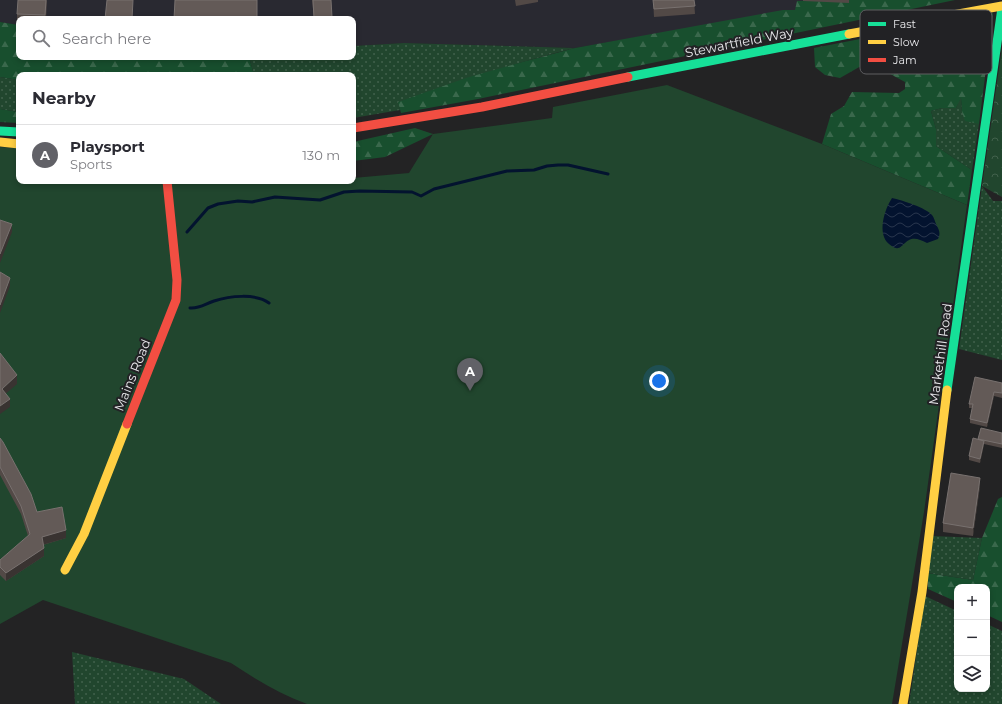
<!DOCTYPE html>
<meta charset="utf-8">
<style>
:root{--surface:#fff;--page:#f2f2f3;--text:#2b2b33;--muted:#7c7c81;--line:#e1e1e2;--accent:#616167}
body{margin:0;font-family:Montserrat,sans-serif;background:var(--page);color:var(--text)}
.controls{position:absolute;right:12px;bottom:12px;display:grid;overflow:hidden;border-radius:8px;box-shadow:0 2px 6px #0003}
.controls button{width:36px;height:36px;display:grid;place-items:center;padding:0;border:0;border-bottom:1px solid var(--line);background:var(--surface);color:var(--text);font:20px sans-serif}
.you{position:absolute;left:659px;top:381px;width:14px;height:14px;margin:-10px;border:3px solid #fff;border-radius:50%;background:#1a73e8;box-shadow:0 0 0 6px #1a73e833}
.badge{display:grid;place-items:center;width:26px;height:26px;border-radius:50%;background:var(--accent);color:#fff;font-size:13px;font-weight:700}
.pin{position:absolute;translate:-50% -33px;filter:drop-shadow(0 1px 2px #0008)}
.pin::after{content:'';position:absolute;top:21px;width:14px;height:12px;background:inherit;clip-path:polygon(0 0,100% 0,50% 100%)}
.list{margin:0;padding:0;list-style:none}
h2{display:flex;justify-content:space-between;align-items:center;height:52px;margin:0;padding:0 16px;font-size:17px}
h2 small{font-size:13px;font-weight:400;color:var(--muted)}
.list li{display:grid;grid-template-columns:26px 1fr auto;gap:12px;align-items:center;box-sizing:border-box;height:60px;padding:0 16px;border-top:1px solid var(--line)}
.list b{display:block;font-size:15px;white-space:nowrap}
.list p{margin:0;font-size:13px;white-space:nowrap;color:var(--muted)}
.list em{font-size:13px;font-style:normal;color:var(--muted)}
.icon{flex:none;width:22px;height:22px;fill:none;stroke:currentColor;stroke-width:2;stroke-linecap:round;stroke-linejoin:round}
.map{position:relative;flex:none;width:1002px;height:704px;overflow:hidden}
.search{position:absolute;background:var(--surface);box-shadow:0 2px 6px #0003;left:16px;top:16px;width:340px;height:44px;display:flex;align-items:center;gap:10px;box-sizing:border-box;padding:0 14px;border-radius:8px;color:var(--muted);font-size:15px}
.panel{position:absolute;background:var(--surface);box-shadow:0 2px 6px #0003;left:16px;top:72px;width:340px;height:112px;border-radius:8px}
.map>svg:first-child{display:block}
.built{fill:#292931}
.grass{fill:url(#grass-dots)}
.forest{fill:url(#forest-firs)}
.park{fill:url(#park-crowns)}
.garden{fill:#21462e}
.water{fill:url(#water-waves)}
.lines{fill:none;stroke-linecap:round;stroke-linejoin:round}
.stream{stroke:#03132f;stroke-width:3}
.fast{stroke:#16e098;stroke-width:9}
.slow{stroke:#ffcf43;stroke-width:9}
.jam{stroke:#f24e42;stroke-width:9}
.wall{fill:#524946}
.shaded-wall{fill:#393331}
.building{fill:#635a57;stroke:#78716f}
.labels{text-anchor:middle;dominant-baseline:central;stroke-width:4;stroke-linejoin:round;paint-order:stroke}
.street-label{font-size:13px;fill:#e9e9ec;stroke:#222225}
.key{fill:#222225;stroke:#5e5e61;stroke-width:1}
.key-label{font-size:11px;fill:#e9e9ec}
</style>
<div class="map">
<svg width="1002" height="704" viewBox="0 0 1002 704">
<defs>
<pattern id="grass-dots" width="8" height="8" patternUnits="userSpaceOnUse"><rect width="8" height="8" fill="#21462e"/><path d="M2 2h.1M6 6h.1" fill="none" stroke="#41614c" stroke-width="1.8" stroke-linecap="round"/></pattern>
<pattern id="forest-firs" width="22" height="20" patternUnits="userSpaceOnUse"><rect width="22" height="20" fill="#184f2e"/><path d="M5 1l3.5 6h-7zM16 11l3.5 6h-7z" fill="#3a684c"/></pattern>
<pattern id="park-crowns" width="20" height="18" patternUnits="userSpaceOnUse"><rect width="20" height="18" fill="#21462e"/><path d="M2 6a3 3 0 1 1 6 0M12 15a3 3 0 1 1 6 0" fill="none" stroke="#41614c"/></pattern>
<pattern id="water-waves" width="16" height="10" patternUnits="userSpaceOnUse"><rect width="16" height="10" fill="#03132f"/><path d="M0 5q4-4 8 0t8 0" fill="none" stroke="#28354d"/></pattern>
</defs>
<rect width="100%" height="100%" fill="#232324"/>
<path class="built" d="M0 0H867L795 10 575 48 404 43 353 46V19H19V25L0 22Z"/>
<path class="grass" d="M404 43 575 48C515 63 457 82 399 102L400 110 353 118V75H254L249 57H353V46Z
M0 77 19 80V112L0 109Z
M961 97 962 112 979 124 972 170 936 146V129L931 111 942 108H956Z
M982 186 993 201H1002V360L959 349Z
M932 536 982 538 973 580 928 573Z
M925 596 957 611V689H987V624L1002 631V704H909Z
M72 652 184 679 221 704H75Z"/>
<path class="forest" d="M827 0H955L478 99 401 113 398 102 466 78 526 61 575 48 783 10H795L797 1Z
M993 13 979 124 965 121 962 112 961 98 956 108H942L931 111 936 129V146L972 170 967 205 822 144 831 114 844 106 852 92 899 93 905 89V82L868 62 840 78 825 75 815 67 814 48Z
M0 22 19 25V57H249L254 75H19V80L0 77Z
M0 109 19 112V123L0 122Z
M415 128 433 134 385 157 353 161V142Z
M1002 497V622L987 615V587H957V602L928 589 927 573 973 580 982 538 998 499Z"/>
<path class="park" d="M1002 48V197L982 186Z"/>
<path class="garden" d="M667 85 822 144 967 205 924 512 892 704H307C280 694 255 679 231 663L43 600 0 624V147L19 148V181H353V178L409 173 433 134 552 118 553 107Z"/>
<path class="water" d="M892 198C902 200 926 208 932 215 934 217 935 222 936 224 939 230 941 233 938 239L927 243C917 238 911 236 903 245 901 246 900 248 898 248 895 249 892 246 889 244 877 234 884 210 892 198Z"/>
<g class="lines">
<path class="stream" d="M187 232 208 208 218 204 238 201 252 202 275 197 320 200 344 192 360 191 412 192 421 196 434 189 499 173 507 171 534 170 547 166 558 165H568L608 174
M190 308C199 309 205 304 214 301 229 296 256 293 269 303"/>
<path class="fast" d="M628 77 849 34
M0 131 19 132
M947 390 1002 8"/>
<path class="slow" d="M849 34 1002 6
M0 142 19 144
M65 570 84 534 127 424
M903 704 922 592 947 390"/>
<path class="jam" d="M353 128 482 107 628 77
M127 424 176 300 177 280 167 181"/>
</g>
<path class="wall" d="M47 0 46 19H19V22H17V14Z
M312 0H331L332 19H314Z
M515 0H538V2L516 6Z
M653 0H694L695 14 654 17Z
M803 0H849V3L803 1Z
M1002 383V398L994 396 987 427 970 423V419L972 408H969V404Z
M1002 433V448L984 444 980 463 969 460V456L978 439Z
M0 438 37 512 66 538 43 545 44 556 6 581 0 575V560L28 536 21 514 0 475Z
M980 486 973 536 943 532V523Z"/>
<path class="shaded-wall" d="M12 224V232L0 263V254Z
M10 278V286L0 313V305Z
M17 375V384L2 397V389Z
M994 392V396L987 427V423Z
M10 399V407L0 414V406Z
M984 441V445L980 463V459Z
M980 478V486L973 536V528Z
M66 530V538L42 545V537Z
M44 548V556L6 581V573Z"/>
<path class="building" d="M18 0H46L45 15 17 14Z
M107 0H133L132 19H105Z
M175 0H257V19H174Z
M313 0H331L332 17 314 18Z
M653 0H694L695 6 654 9Z
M0 220 12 224 0 254Z
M0 272 10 278 0 305Z
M0 353 17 375 2 389 10 399 0 406Z
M975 377 1002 383V393L994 392 987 423 970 419 973 404H969Z
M981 428 1002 433V444L978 439Z
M0 438 3 442 31 494 37 512 62 507 66 530 42 537 44 548 6 573 0 567V560L30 534 21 506 0 467Z
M973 438 984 441 980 459 969 456Z
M951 473 980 478 973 528 943 523Z"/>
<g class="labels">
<g class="street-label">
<text transform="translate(739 42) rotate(-11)">Stewartfield Way</text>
<text transform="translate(940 354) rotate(-82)">Markethill Road</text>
<text transform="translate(132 375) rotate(-68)">Mains Road</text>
</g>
</g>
<rect x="860" y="10" width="132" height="64" rx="6" class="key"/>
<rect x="868" y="22" width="18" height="4" fill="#16e098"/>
<rect x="868" y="40" width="18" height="4" fill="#ffcf43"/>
<rect x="868" y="58" width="18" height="4" fill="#f24e42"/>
<g class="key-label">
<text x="893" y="28">Fast</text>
<text x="893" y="46">Slow</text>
<text x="893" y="64">Jam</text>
</g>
</svg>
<div class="controls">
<button>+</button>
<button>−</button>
<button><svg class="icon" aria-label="layers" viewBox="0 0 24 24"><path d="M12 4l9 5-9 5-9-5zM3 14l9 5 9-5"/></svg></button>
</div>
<div class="you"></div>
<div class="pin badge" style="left:470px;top:391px">A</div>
<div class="search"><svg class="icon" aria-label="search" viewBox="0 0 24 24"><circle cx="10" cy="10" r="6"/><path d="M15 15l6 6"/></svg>Search here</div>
<section class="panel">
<h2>Nearby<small></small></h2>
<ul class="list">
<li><span class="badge">A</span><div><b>Playsport</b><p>Sports</p></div><em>130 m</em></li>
</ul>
</section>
</div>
